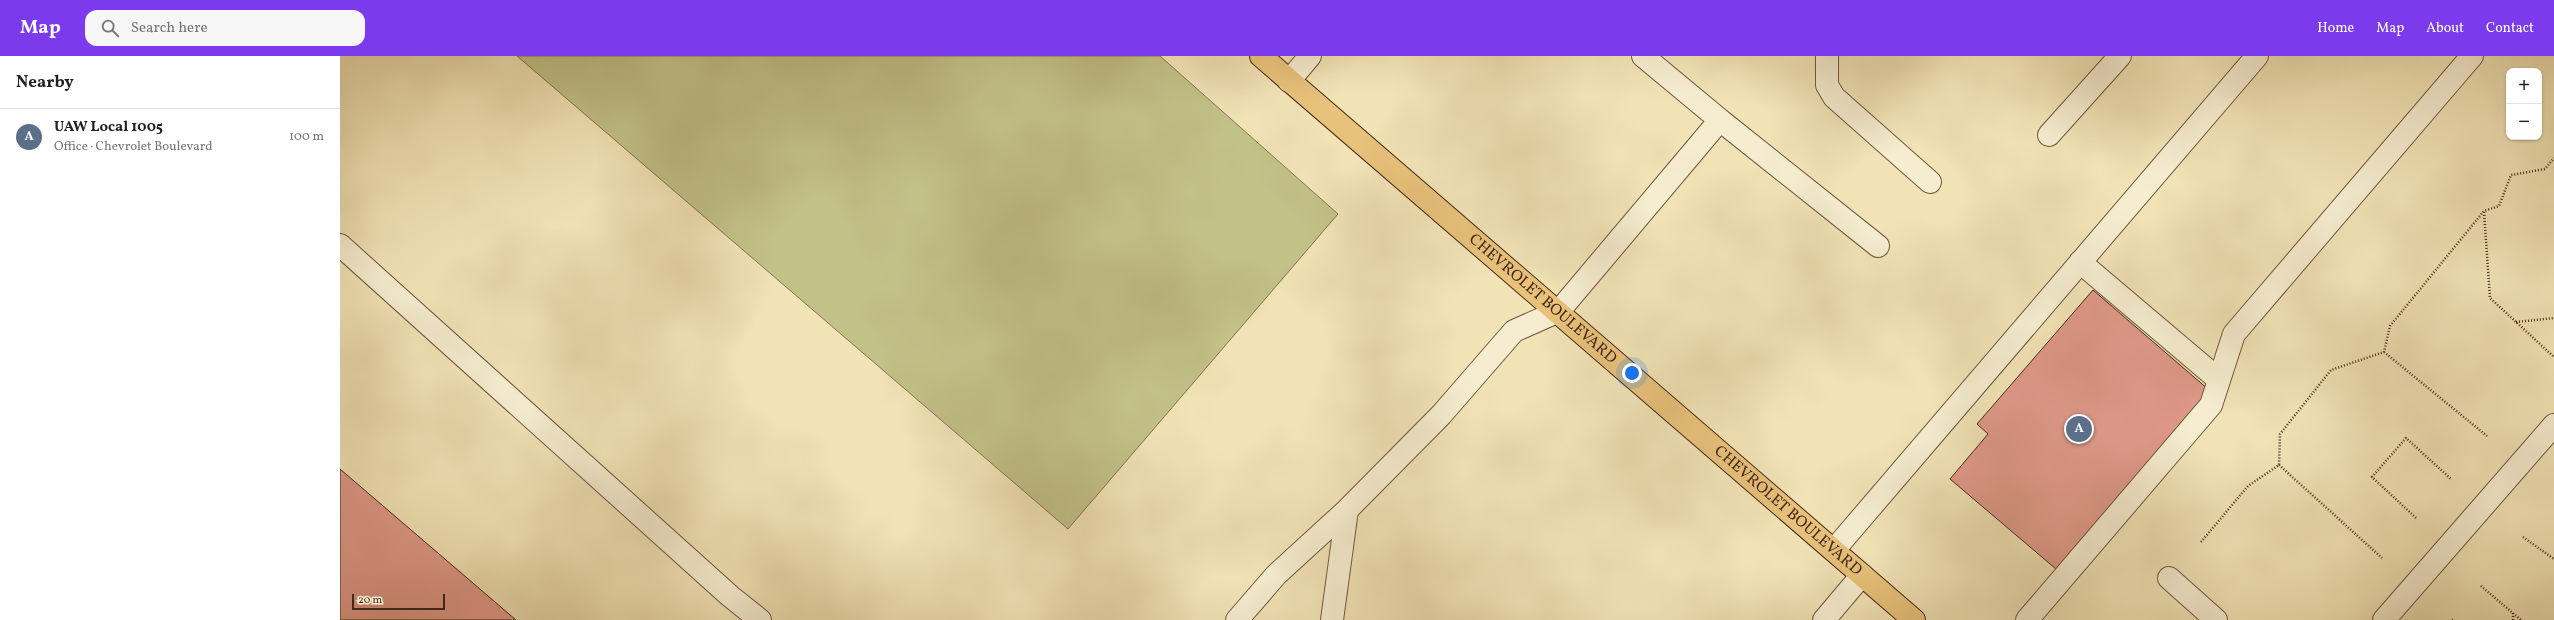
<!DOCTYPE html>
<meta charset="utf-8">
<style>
:root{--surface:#fff;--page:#f6f6f6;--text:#202124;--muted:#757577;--line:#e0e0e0;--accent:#7c3aed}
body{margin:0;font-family:Vollkorn,serif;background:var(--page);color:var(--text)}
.controls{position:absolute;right:12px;top:12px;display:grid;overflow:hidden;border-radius:8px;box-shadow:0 1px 3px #0004}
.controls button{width:36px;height:36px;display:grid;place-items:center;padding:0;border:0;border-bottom:1px solid var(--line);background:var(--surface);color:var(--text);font:20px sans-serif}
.scale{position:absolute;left:12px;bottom:10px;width:93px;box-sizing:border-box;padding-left:4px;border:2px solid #452816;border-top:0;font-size:11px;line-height:14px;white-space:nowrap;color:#452816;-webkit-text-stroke:3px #f6edd0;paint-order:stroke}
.you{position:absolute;left:1292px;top:317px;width:14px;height:14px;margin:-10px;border:3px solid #fff;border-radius:50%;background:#1a73e8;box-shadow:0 0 0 6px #1a73e833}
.badge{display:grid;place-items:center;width:26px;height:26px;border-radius:50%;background:var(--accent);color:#fff;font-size:13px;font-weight:700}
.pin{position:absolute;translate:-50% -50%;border:2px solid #fff;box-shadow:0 1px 4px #0006}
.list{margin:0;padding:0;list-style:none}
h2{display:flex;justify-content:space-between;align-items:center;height:52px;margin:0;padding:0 16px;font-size:17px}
h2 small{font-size:13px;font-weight:400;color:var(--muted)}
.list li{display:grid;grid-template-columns:26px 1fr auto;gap:12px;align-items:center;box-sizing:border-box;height:56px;padding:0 16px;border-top:1px solid var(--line)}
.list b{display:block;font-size:15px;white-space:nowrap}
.list p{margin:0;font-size:13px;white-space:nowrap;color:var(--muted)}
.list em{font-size:13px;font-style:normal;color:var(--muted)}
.icon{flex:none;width:22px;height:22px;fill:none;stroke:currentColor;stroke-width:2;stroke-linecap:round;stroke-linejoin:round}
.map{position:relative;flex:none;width:2214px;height:564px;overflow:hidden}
header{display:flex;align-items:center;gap:24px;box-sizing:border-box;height:56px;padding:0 20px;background:var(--accent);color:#fff}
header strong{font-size:19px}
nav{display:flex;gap:22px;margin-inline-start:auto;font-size:14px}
.search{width:280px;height:36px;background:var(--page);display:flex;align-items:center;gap:10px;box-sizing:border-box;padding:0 14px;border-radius:12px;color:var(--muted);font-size:15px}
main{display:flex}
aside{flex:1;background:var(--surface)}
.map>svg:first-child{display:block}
.green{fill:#c2c188;stroke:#84744f}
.building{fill:#df9989;stroke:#452816}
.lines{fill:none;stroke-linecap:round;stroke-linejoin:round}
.minor-casing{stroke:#70573e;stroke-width:24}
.major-casing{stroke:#452816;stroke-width:24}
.path{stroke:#452816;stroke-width:2.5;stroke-dasharray:1 2;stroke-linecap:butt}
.minor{stroke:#f6edd0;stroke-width:22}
.major{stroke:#e8c27b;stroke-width:22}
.labels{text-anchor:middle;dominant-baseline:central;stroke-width:3;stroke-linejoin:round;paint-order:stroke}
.street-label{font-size:16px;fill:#452816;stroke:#f6edd0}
</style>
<header>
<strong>Map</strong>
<div class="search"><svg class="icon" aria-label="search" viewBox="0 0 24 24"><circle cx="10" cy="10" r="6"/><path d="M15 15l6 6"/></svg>Search here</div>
<nav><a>Home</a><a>Map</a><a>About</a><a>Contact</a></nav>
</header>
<main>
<aside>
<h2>Nearby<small></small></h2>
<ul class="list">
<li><span class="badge" style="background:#5c6f8a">A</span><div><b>UAW Local 1005</b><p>Office · Chevrolet Boulevard</p></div><em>100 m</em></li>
</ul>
</aside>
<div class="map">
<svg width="2214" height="564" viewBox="0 0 2214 564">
<rect width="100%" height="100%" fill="#f1e3b6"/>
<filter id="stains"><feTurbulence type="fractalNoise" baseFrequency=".005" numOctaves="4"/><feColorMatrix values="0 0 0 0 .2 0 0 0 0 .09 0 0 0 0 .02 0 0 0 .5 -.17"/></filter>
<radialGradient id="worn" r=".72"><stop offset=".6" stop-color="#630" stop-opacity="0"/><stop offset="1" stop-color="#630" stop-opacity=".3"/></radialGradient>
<path class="green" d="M177 0H820L998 158 728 473Z"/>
<path class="building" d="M1753 234 1869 334 1716 513 1610 423 1648 378 1637 368Z
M0 413 176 564H0Z"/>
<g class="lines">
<g class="minor-casing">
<path id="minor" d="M1487 0V29L1494 41 1590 126
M949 25 970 0
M1380 64 1538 190
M1709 79 1780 0
M0 189 390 540 420 564
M1740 206 1878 323
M1494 494 1917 0
M1829 522 1876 564
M897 564 936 519 1007 454
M992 564 1007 454 1101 359 1174 275 1219 255 1380 64 1303 0
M1484 564 1522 519
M1687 564 1871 349 1894 278 2132 0
M2044 564 2214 369"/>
</g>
<g class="major-casing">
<g id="major">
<path id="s1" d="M921 0 1574 564"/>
</g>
</g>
<path class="path" d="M2144 156 2150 242 2214 301
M2176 266 2214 262
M2044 296 2147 380
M1939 409 2042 502
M2076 462 2032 421 2066 382 2111 423
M2183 481 2214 503
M1861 486 1908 430 1939 409 1940 378 1991 314 2044 296 2050 270 2144 155 2159 150 2171 119 2205 113 2214 102
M2141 530 2181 564
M2112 564H2115
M2173 564V557"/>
<use href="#minor" class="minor"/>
<use href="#major" class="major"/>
</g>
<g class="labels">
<g class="street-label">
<text stroke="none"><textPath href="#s1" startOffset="372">CHEVROLET BOULEVARD</textPath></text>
<text stroke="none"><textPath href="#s1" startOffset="696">CHEVROLET BOULEVARD</textPath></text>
</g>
</g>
<rect width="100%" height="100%" filter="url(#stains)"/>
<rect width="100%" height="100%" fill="url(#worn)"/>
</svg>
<div class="controls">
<button>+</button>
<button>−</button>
</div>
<div class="scale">20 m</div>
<div class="you"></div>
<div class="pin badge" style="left:1739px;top:373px;background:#5c6f8a">A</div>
</div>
</main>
